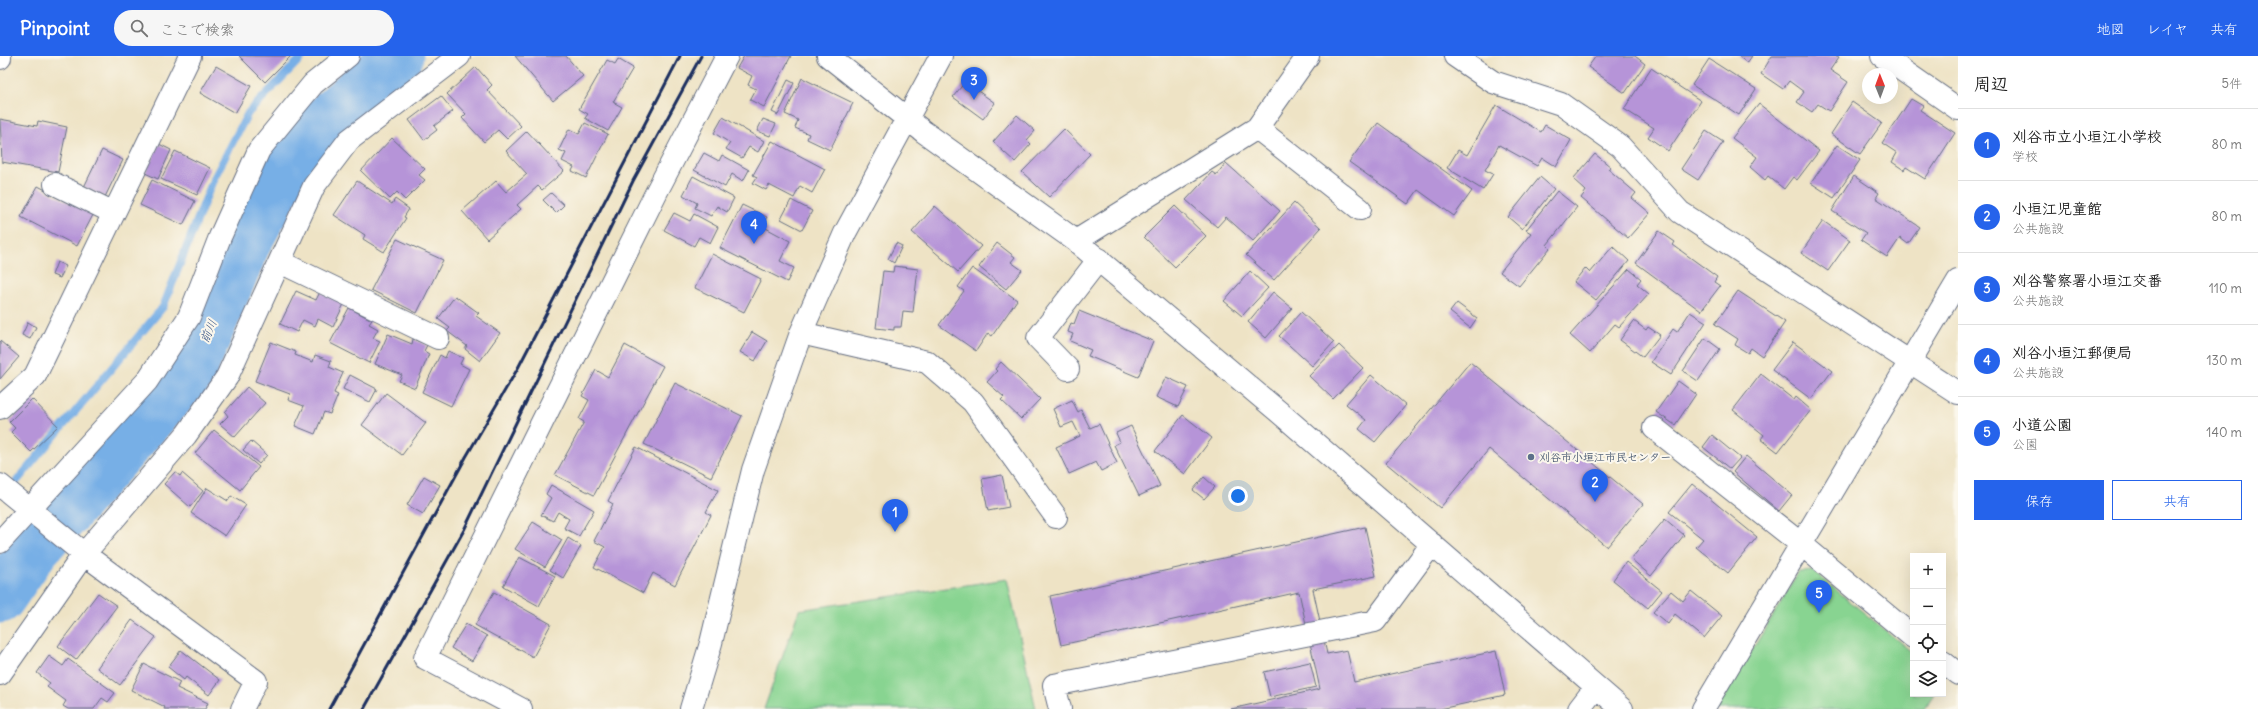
<!DOCTYPE html>
<html lang="ja">
<meta charset="utf-8">
<style>
:root{--surface:#fff;--page:#f6f6f6;--text:#222;--muted:#767676;--line:#e0e0e0;--accent:#2563eb}
body{margin:0;font-family:Delius,"Klee One",sans-serif;background:var(--page);color:var(--text)}
.controls{position:absolute;right:12px;bottom:12px;display:grid;overflow:hidden;border-radius:0px;box-shadow:0 4px 16px #0002}
.controls button{width:36px;height:36px;display:grid;place-items:center;padding:0;border:0;border-bottom:1px solid var(--line);background:var(--surface);color:var(--text);font:20px sans-serif}
.compass{position:absolute;left:1862px;top:12px;width:36px;height:36px;border-radius:50%;background:var(--surface);box-shadow:0 4px 16px #0002;rotate:359deg}
.you{position:absolute;left:1238px;top:440px;width:14px;height:14px;margin:-10px;border:3px solid #fff;border-radius:50%;background:#1a73e8;box-shadow:0 0 0 6px #1a73e833}
.badge{display:grid;place-items:center;width:26px;height:26px;border-radius:50%;background:var(--accent);color:#fff;font-size:13px;font-weight:700}
.pin{position:absolute;translate:-50% -33px;filter:drop-shadow(0 1px 2px #0008)}
.pin::after{content:'';position:absolute;top:21px;width:14px;height:12px;background:inherit;clip-path:polygon(0 0,100% 0,50% 100%)}
.list{margin:0;padding:0;list-style:none}
h2{display:flex;justify-content:space-between;align-items:center;height:52px;margin:0;padding:0 16px;font-size:17px}
h2 small{font-size:13px;font-weight:400;color:var(--muted)}
.list li{display:grid;grid-template-columns:26px 1fr auto;gap:12px;align-items:center;box-sizing:border-box;height:72px;padding:0 16px;border-top:1px solid var(--line)}
.list b{display:block;font-size:15px;white-space:nowrap}
.list p{margin:0;font-size:13px;white-space:nowrap;color:var(--muted)}
.list em{font-size:13px;font-style:normal;color:var(--muted)}
.actions{display:flex;gap:8px;padding:12px 16px}
.actions a{flex:1;padding:9px 0;border:1px solid var(--accent);border-radius:0px;text-align:center;font-size:14px;color:var(--accent)}
.actions .main{background:var(--accent);color:#fff}
.icon{flex:none;width:22px;height:22px;fill:none;stroke:currentColor;stroke-width:2;stroke-linecap:round;stroke-linejoin:round}
.map{position:relative;flex:none;width:1958px;height:653px;overflow:hidden}
header{display:flex;align-items:center;gap:24px;box-sizing:border-box;height:56px;padding:0 20px;background:var(--accent);color:#fff}
header strong{font-size:19px}
nav{display:flex;gap:22px;margin-inline-start:auto;font-size:14px}
.search{width:280px;height:36px;background:var(--page);display:flex;align-items:center;gap:10px;box-sizing:border-box;padding:0 14px;border-radius:22px;color:var(--muted);font-size:15px}
main{display:flex}
aside{flex:1;background:var(--surface)}
.map>svg:first-child{display:block}
.green{fill:#88d491;stroke:#528278}
.lines{fill:none;stroke-linecap:round;stroke-linejoin:round}
.stream{stroke:#77afe6;stroke-width:8}
.river{stroke:#77afe6;stroke-width:51}
.building{fill:#b694d8}
.minor-casing{stroke:#656e82;stroke-width:24}
.minor{stroke:#fff;stroke-width:22}
.rail{stroke:#1b2f5e;stroke-width:3}
.service-dot{fill:#5c6f8a;stroke:#fbf7ec;stroke-width:1.5}
.labels{text-anchor:middle;dominant-baseline:central;stroke-width:4;stroke-linejoin:round;paint-order:stroke}
.service-label{font-size:11px;font-weight:bold;fill:#4e5e75;stroke:#fbf7ec;text-anchor:start}
.water-label{font-size:12px;font-style:italic;fill:#375587;stroke:#fbf7ec}
</style>
<header>
<strong>Pinpoint</strong>
<div class="search"><svg class="icon" aria-label="search" viewBox="0 0 24 24"><circle cx="10" cy="10" r="6"/><path d="M15 15l6 6"/></svg>ここで検索</div>
<nav><a>地図</a><a>レイヤ</a><a>共有</a></nav>
</header>
<main>
<div class="map">
<svg width="1958" height="653" viewBox="0 0 1958 653">
<rect width="100%" height="100%" fill="#fbf7ec"/>
<filter id="ink" filterUnits="userSpaceOnUse"><feTurbulence type="fractalNoise" baseFrequency=".025" numOctaves="2"/><feDisplacementMap in="SourceGraphic" scale="8" xChannelSelector="R" yChannelSelector="G"/><feConvolveMatrix kernelMatrix="1 2 1 2 8 2 1 2 1" color-interpolation-filters="sRGB"/></filter>
<filter id="wash" filterUnits="userSpaceOnUse"><feTurbulence type="fractalNoise" baseFrequency=".012" numOctaves="4" result="noise"/><feDisplacementMap in="SourceGraphic" scale="16" xChannelSelector="R" yChannelSelector="G"/><feGaussianBlur stdDeviation="0.9" result="paint"/><feColorMatrix in="noise" values="0 0 0 0 0 0 0 0 0 0 0 0 0 0 0 0 0 1.4 0 .05"/><feComposite in="paint" operator="in"/></filter>
<g filter="url(#wash)">
<rect width="100%" height="100%" fill="#eee3c5"/>
<path class="green" d="M1813 515 1913 597V638H1934L1924 653H1717L1799 516Z
M1007 523 1036 653H764L799 554Z"/>
<g class="lines">
<path class="stream" d="M16 426 163 251 213 124 248 57 303 0"/>
<path class="river" d="M0 542 34 493 191 315 245 188 300 87 398 0"/>
</g>
<g id="blocks">
<path class="building" d="M239 0H291L265 26Z
M515 0H566L583 20 553 45Z
M744 0H791L764 51 750 44 756 33 748 29 752 20 737 12Z
M1596 0H1635L1645 8 1625 37 1588 11Z
M1738 0H1752L1747 7Z
M1772 0H1837L1839 1 1830 14 1848 26 1829 55 1818 48 1812 56 1797 46 1804 36 1789 25 1783 33 1761 18Z
M618 3 633 12 613 46 622 51 608 75 585 62 588 58 579 53 607 4 615 8Z
M1709 3 1756 33 1739 59 1692 29Z
M216 10 251 30 235 57 200 37Z
M476 11 492 29 487 34 521 70 507 83 498 74 484 86 462 62 466 58 447 38Z
M1651 12 1701 45 1668 95 1648 81 1654 72 1624 53Z
M802 22 853 47 830 94 807 83 809 78 795 72 798 64 785 58Z
M788 24 794 27 778 59 772 56Z
M965 26 995 47 983 63 953 41Z
M441 40 453 55 434 70 437 74 424 84 409 64Z
M1911 43 1923 50 1920 54 1955 77 1925 123 1906 111 1904 114 1892 106 1897 97 1882 87Z
M1852 46 1882 67 1860 98 1831 78Z
M1759 48 1819 95 1797 124 1793 121 1784 133 1768 120 1765 124 1750 111 1757 101 1732 82Z
M1496 49 1541 76 1545 69 1571 84 1556 111 1542 102 1537 110 1499 89 1485 114 1493 118 1483 134 1447 112 1458 94 1467 99Z
M1017 59 1035 75 1027 84 1031 88 1015 106 993 86Z
M723 61 764 85 758 96 749 91 742 102 726 93 730 87 714 77Z
M0 63 37 70 38 65 67 71 58 116 2 106Z
M763 63 776 68 770 80 757 75Z
M585 67 608 78 586 122 572 115 574 111 562 105 566 97 559 94 569 73 579 78Z
M1378 67 1472 135 1454 160 1418 134 1408 148 1349 106Z
M1064 73 1090 98 1049 141 1022 116Z
M527 75 564 115 542 134 538 130 517 149 521 153 487 183 462 155 496 125 506 136 527 118 506 95Z
M1706 75 1723 86 1698 124 1681 113Z
M392 82 425 113 419 119 425 124 405 144 397 136 390 143 361 115Z
M772 85 825 113 812 137 800 130 794 142 769 129 766 134 753 127 757 121 753 119Z
M159 88 171 94 158 123 145 117Z
M1837 89 1860 104 1834 142 1811 127Z
M102 94 123 104 105 141 84 131Z
M175 95 210 112 197 139 161 123Z
M704 97 719 105 722 99 749 114 743 125 732 118 725 131 694 114Z
M1595 98 1611 111 1608 113 1636 137 1632 142 1650 157 1628 182 1581 142 1586 135 1573 123Z
M1226 107 1280 155 1253 185 1226 161 1217 171 1186 144 1212 116 1216 119Z
M693 120 734 142 727 156 717 150 711 160 695 152 697 147 683 139Z
M1854 120 1879 137 1876 142 1920 171 1908 188 1900 182 1887 201 1861 184 1866 177 1832 155Z
M1540 121 1554 133 1522 173 1508 161Z
M152 124 195 145 183 169 140 149Z
M357 125 392 148 395 143 409 153 404 161 406 162 384 196 363 183 365 179 334 159Z
M38 130 93 159 77 190 21 161Z
M1557 135 1577 151 1547 189 1550 192 1519 230 1500 216 1531 177 1526 174Z
M551 137 564 149 556 157 543 144Z
M791 144 812 155 802 174 781 163Z
M1294 147 1321 172 1274 224 1246 199Z
M742 149 767 161 762 170 790 185 780 205 794 212 787 226 720 192Z
M935 150 981 190 958 216 912 176Z
M1175 150 1206 180 1175 211 1144 181Z
M674 157 690 165 694 158 718 171 710 187 699 181 694 190 664 174Z
M1823 165 1850 184 1828 215 1801 197Z
M1659 175 1675 186 1673 189 1717 221 1714 226 1720 230 1701 255 1636 207Z
M397 183 443 204 417 257 371 234Z
M896 187 902 190 894 207 888 203Z
M997 187 1015 201 1011 206 1022 214 1006 233 979 211Z
M1613 190 1629 205 1596 244 1574 226 1585 212 1590 217Z
M712 198 761 223 744 256 695 232Z
M57 206 66 210 60 222 52 219Z
M894 210 918 213 913 256 903 255 901 271H894V274L876 272 883 215 893 216Z
M972 212 1017 244 992 280 988 277 976 295 939 269 964 235 958 231Z
M1629 213 1641 223 1637 228 1649 238 1619 271 1615 268 1590 297 1570 279Z
M1250 215 1268 232 1242 260 1224 245Z
M296 235 316 244 320 236 344 248 333 271 318 263 315 270 303 264 297 276 280 268Z
M1738 235 1785 266 1762 300 1751 292 1748 297 1735 289 1738 283 1715 268Z
M1273 236 1292 252 1266 282 1248 266Z
M455 240 479 257 476 260 500 277 480 305 465 293 467 290 447 275 450 272 438 263Z
M1457 247 1477 262 1470 272 1450 256Z
M349 252 372 264 369 268 378 273 373 282 380 285 369 307 330 287Z
M1079 255 1153 285 1138 321 1088 300 1091 294 1070 285 1073 278 1068 276 1071 267 1074 268Z
M1301 256 1334 286 1312 310 1279 280Z
M1690 256 1706 266 1671 319 1651 306 1673 273 1677 276Z
M1634 265 1646 274 1648 271 1660 279 1643 301 1620 284Z
M28 266 36 271 30 283 22 279Z
M752 276 767 285 755 305 740 296Z
M388 278 412 288 413 283 427 289 424 295 429 298 415 332 399 325 402 319 375 308Z
M1705 282 1720 293 1698 325 1683 315Z
M0 285 19 301 0 323Z
M271 286 296 296 295 299 313 306 315 299 331 305 329 311 343 317 334 337 338 339 330 358 324 356 315 378 295 370 304 350 288 344 290 338 255 325Z
M1793 286 1832 315 1811 343 1772 314Z
M625 289 663 310 594 439 555 419 584 366 579 363 589 344 582 340 596 314 608 321Z
M1339 289 1363 312 1333 343 1309 320Z
M448 295 463 302 460 308 469 313 451 350 422 336 440 299 445 302Z
M1001 306 1040 343 1021 363 1001 344 1004 341 987 326 997 315 995 313Z
M1470 306 1643 448 1607 491 1489 393 1440 452 1386 407Z
M1761 318 1794 344 1796 341 1811 354 1778 396 1761 383 1764 379 1733 354Z
M350 319 377 333 370 346 343 333Z
M1371 319 1406 349 1375 386 1359 373 1366 364 1346 348Z
M1166 321 1188 331 1178 351 1156 341Z
M1678 325 1696 338 1675 369 1656 356Z
M675 327 742 360 711 421 644 388Z
M247 331 265 347 235 381 220 368 228 360 225 356Z
M386 337 426 367 402 399 362 369Z
M32 343 58 370 31 396 11 376 15 372 9 366Z
M1072 344 1078 356 1081 354 1090 372 1099 368 1117 407 1101 415 1096 406 1069 418 1056 391 1080 380 1073 366 1061 371 1053 353Z
M1183 359 1212 382 1185 418 1155 395Z
M1131 370 1160 430 1139 440 1114 389 1120 386 1116 377Z
M214 374 259 411 240 434 195 397Z
M1712 379 1740 402 1730 413 1703 391Z
M251 385 267 399 259 408 243 394Z
M636 391 718 434 706 456 711 459 675 529 653 517 643 537 594 511 605 491 594 485 613 448 608 445Z
M1746 400 1792 439 1779 455 1733 416Z
M175 416 180 420 182 417 203 435 190 451 164 428Z
M1002 419 1009 451 988 455 982 423Z
M424 420 440 429 423 458 407 449Z
M1204 421 1215 431 1204 443 1193 434Z
M1692 428 1757 481 1728 517 1696 491 1703 483 1669 456Z
M551 429 594 454 579 480 564 472 569 463 558 456 553 465 541 459 551 442 546 438Z
M207 432 228 445 231 440 246 449 225 480 191 457Z
M1665 463 1684 479 1651 520 1631 503Z
M533 466 562 484 545 511 515 493Z
M1365 471 1376 520 1313 533 1327 598 1347 594 1354 626 1496 595 1505 639 1440 653H1231L1320 633 1299 536 1061 589 1050 540Z
M568 482 581 490 563 522 550 514Z
M519 501 555 520 539 550 503 530Z
M1626 506 1662 535 1648 552 1613 524Z
M1671 535 1683 545 1691 535 1722 560 1704 582 1675 558 1668 568 1653 556Z
M494 536 551 568 533 601 475 569Z
M98 537 117 550 76 604 58 590Z
M132 564 156 581 120 629 97 612Z
M466 568 487 580 472 605 451 592Z
M181 594 220 624 209 639 186 621 184 624 168 611Z
M49 600 63 610 68 603 115 637 108 646 102 642 94 653H68L63 650 66 645 47 631 50 627 37 617Z
M1310 606 1316 631 1270 641 1264 616Z
M144 608 180 626 177 632 208 647 205 653H164L165 651 131 634Z"/>
</g>
</g>
<g filter="url(#ink)">
<use href="#blocks" fill-opacity="0" stroke="#656e82" stroke-width="1"/>
<g class="lines">
<g class="minor-casing">
<path id="minor" d="M828 0 924 76 1076 185 1279 356 1622 653
M1455 0 1493 26 1561 48 1620 90 1680 156 1958 337
M1882 0 1958 53
M0 2V0
M1257 72 1360 153
M55 128 114 157
M1076 185 1257 72 1308 0
M280 206 438 282
M801 277 927 306 973 346 1056 461
M1068 313 1038 282 1099 203
M0 352 35 320 190 0
M1654 372 1801 488 1913 581
M0 429 84 498 256 625 242 653
M0 486 147 325 189 261 220 181 259 94 313 28 348 0
M1943 606 1958 618
M0 618 84 498 186 379 227 321 314 130 349 84 459 0
M521 653 425 602 657 135 727 0
M691 653 711 587 753 414 801 277 845 177 941 0
M1060 653 1054 629 1375 565 1432 488
M1579 653 1596 631
M1703 653 1958 225"/>
</g>
<use href="#minor" class="minor"/>
<path class="rail" d="M329 653 466 401 518 312 680 0
M364 653 464 474 633 125 701 0"/>
</g>
</g>
<circle class="service-dot" cx="1531" cy="401" r="4"/>
<g class="labels">
<g class="service-label">
<text x="1539" y="401">刈谷市小垣江市民センター</text>
</g>
<g class="water-label">
<text transform="translate(208 275) rotate(-67)">前川</text>
</g>
</g>
</svg>
<div class="controls">
<button>+</button>
<button>−</button>
<button><svg class="icon" aria-label="locate" viewBox="0 0 24 24"><circle cx="12" cy="12" r="6"/><path d="M12 2v4M12 18v4M2 12h4M18 12h4"/></svg></button>
<button><svg class="icon" aria-label="layers" viewBox="0 0 24 24"><path d="M12 4l9 5-9 5-9-5zM3 14l9 5 9-5"/></svg></button>
</div>
<svg class="compass" viewBox="-18 -18 36 36"><path d="M0-13l5 13h-10z" fill="#e53935"/><path d="M0 13l5-13h-10z" fill="#767676"/></svg>
<div class="you"></div>
<div class="pin badge" style="left:895px;top:476px">1</div>
<div class="pin badge" style="left:1595px;top:446px">2</div>
<div class="pin badge" style="left:974px;top:44px">3</div>
<div class="pin badge" style="left:754px;top:188px">4</div>
<div class="pin badge" style="left:1819px;top:557px">5</div>
</div>
<aside>
<h2>周辺<small>5件</small></h2>
<ul class="list">
<li><span class="badge">1</span><div><b>刈谷市立小垣江小学校</b><p>学校</p></div><em>80 m</em></li>
<li><span class="badge">2</span><div><b>小垣江児童館</b><p>公共施設</p></div><em>80 m</em></li>
<li><span class="badge">3</span><div><b>刈谷警察署小垣江交番</b><p>公共施設</p></div><em>110 m</em></li>
<li><span class="badge">4</span><div><b>刈谷小垣江郵便局</b><p>公共施設</p></div><em>130 m</em></li>
<li><span class="badge">5</span><div><b>小道公園</b><p>公園</p></div><em>140 m</em></li>
</ul>
<div class="actions"><a class="main">保存</a><a>共有</a></div>
</aside>
</main>
